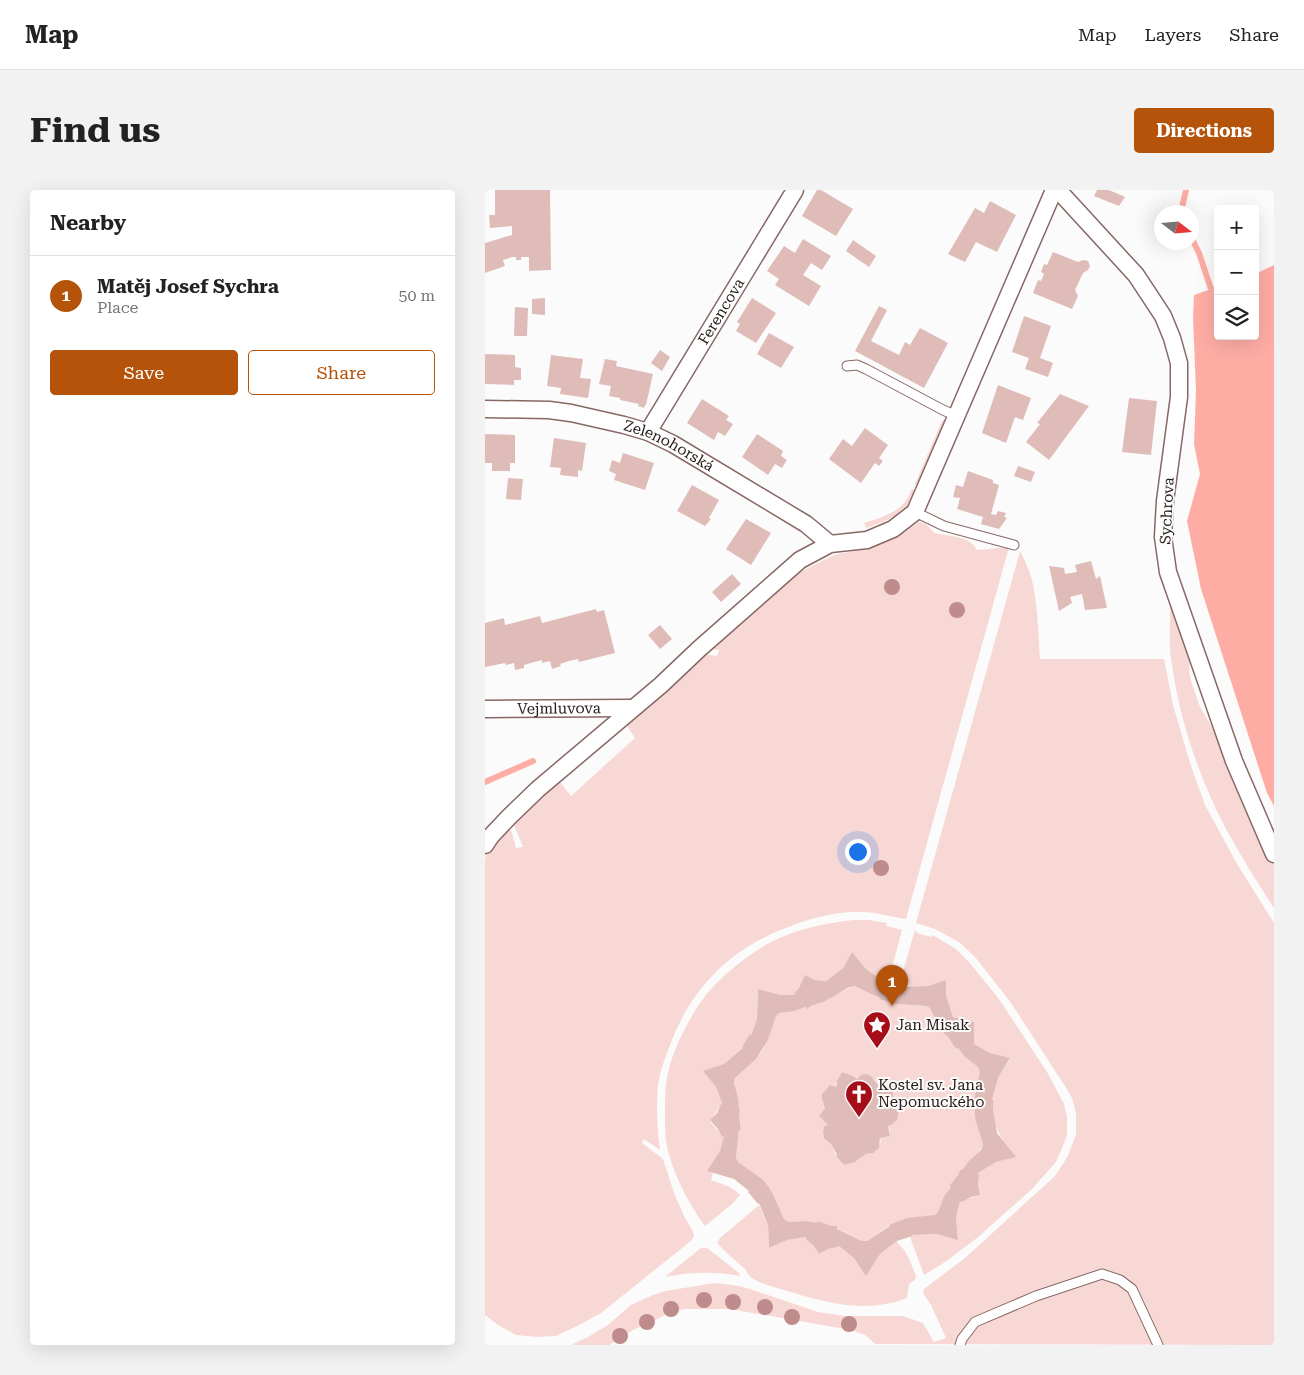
<!DOCTYPE html>
<meta charset="utf-8">
<style>
:root{--surface:#fff;--page:#f2f2f2;--text:#222;--muted:#767676;--line:#e0e0e0;--accent:#b45309}
body{margin:0;font-family:"Roboto Serif",serif;background:var(--page);color:var(--text)}
.controls{position:absolute;right:15px;top:15px;display:grid;overflow:hidden;border-radius:5px;box-shadow:0 5px 20px #0002}
.controls button{width:45px;height:45px;display:grid;place-items:center;padding:0;border:0;border-bottom:1px solid var(--line);background:var(--surface);color:var(--text);font:25px sans-serif}
.compass{position:absolute;left:669px;top:15px;width:45px;height:45px;border-radius:50%;background:var(--surface);box-shadow:0 5px 20px #0002;rotate:106deg}
.you{position:absolute;left:372px;top:661px;width:18px;height:18px;margin:-12px;border:4px solid #fff;border-radius:50%;background:#1a73e8;box-shadow:0 0 0 8px #1a73e833}
.badge{display:grid;place-items:center;width:32px;height:32px;border-radius:50%;background:var(--accent);color:#fff;font-size:16px;font-weight:700}
.pin{position:absolute;translate:-50% -41px;filter:drop-shadow(0 1px 2px #0008)}
.pin::after{content:'';position:absolute;top:26px;width:18px;height:15px;background:inherit;clip-path:polygon(0 0,100% 0,50% 100%)}
.list{margin:0;padding:0;list-style:none}
h2{display:flex;justify-content:space-between;align-items:center;height:65px;margin:0;padding:0 20px;font-size:21px}
h2 small{font-size:16px;font-weight:400;color:var(--muted)}
.list li{display:grid;grid-template-columns:32px 1fr auto;gap:15px;align-items:center;box-sizing:border-box;height:80px;padding:0 20px;border-top:1px solid var(--line)}
.list b{display:block;font-size:19px;white-space:nowrap}
.list p{margin:0;font-size:16px;white-space:nowrap;color:var(--muted)}
.list em{font-size:16px;font-style:normal;color:var(--muted)}
.actions{display:flex;gap:10px;padding:15px 20px}
.actions a{flex:1;padding:11px 0;border:1px solid var(--accent);border-radius:5px;text-align:center;font-size:18px;color:var(--accent)}
.actions .main{background:var(--accent);color:#fff}
.icon{flex:none;width:28px;height:28px;fill:none;stroke:currentColor;stroke-width:2;stroke-linecap:round;stroke-linejoin:round}
.map{position:relative;flex:none;width:789px;height:1155px;overflow:hidden;border-radius:5px}
header{display:flex;align-items:center;gap:30px;box-sizing:border-box;height:70px;padding:0 25px;background:var(--surface);border-bottom:1px solid var(--line)}
header strong{font-size:24px}
nav{display:flex;gap:28px;margin-inline-start:auto;font-size:18px}
.intro{display:flex;align-items:center;justify-content:space-between;box-sizing:border-box;height:120px;padding:0 30px}
h1{margin:0;font-size:35px}
.button{padding:12px 22px;border-radius:5px;background:var(--accent);color:#fff;font-size:18px;font-weight:700}
main{display:flex;gap:30px;padding:0 30px}
aside{flex:1;background:var(--surface);border-radius:5px;box-shadow:0 5px 20px #0002}
.map>svg:first-child{display:block}
.green{fill:#f7d8d4;fill-rule:evenodd}
.water{fill:#feada5}
.lines{fill:none;stroke-linecap:round;stroke-linejoin:round}
.stream{stroke:#feada5;stroke-width:6}
.building{fill:#dfbcb8;fill-rule:evenodd}
.lane-casing{stroke:#876864;stroke-width:11}
.street-casing{stroke:#876864;stroke-width:19}
.lane{stroke:#fff;stroke-width:9}
.street{stroke:#fff;stroke-width:16}
.tree{fill:#be8c8a}
.labels{text-anchor:middle;dominant-baseline:central;stroke-width:4;stroke-linejoin:round;paint-order:stroke}
.street-label{font-size:15px;fill:#261a18;stroke:#fbfbfb}
.poi-label{font-size:15px;fill:#261a18;stroke:#fbfbfb;text-anchor:start}
</style>
<header>
<strong>Map</strong>
<nav><a>Map</a><a>Layers</a><a>Share</a></nav>
</header>
<div class="intro"><h1>Find us</h1><a class="button">Directions</a></div>
<main>
<aside>
<h2>Nearby<small></small></h2>
<ul class="list">
<li><span class="badge">1</span><div><b>Matěj Josef Sychra</b><p>Place</p></div><em>50 m</em></li>
</ul>
<div class="actions"><a class="main">Save</a><a>Share</a></div>
</aside>
<div class="map">
<svg width="789" height="1155" viewBox="0 0 789 1155">
<rect width="100%" height="100%" fill="#fbfbfb"/>
<path class="green" d="M461 229V235L436 297 430 294 457 231Z
M427 299 434 303C420 324 405 330 381 338L379 333C391 329 406 325 416 316 421 312 424 305 427 299Z
M434 332C441 333 445 337 449 343 463 346 486 346 492 360L524 357 421 729C406 727 391 722 376 722 350 721 322 729 298 739 243 761 206 799 185 855 180 868 175 881 173 895 171 916 172 938 175 960L159 949 157 953 178 969 189 1003 199 1026 206 1038 209 1045 207 1050 116 1123 92 1136 71 1146 53 1147 31 1145 13 1135 0 1125V668L23 635 27 643 31 658 38 657 29 635V630L75 592 86 606 150 548 142 536 219 464 232 466 234 460 225 459V458L313 383 349 365 379 359 414 345Z
M535 361C540 370 544 380 547 390 553 416 553 443 555 469H679L688 515 705 573 720 615 752 674 789 733V1155L390 1154 380 1145 366 1140 245 1119H199L185 1123 148 1140 124 1155H86L103 1147 123 1135 146 1115 168 1105 180 1101 230 1093 254 1096 265 1099 333 1122 360 1126H418L438 1133 449 1152 461 1148 446 1115 438 1103 439 1099 480 1068 570 986 583 966 591 944V923L587 908 580 896 524 810 490 767 474 752 450 739 431 733Z
M686 403 706 462 704 481 706 491 715 517 734 549 778 655 789 675V718C772 692 755 665 740 637 714 587 695 531 687 475 683 452 685 427 686 403Z
M369 730H384L402 733 401 736 417 740 406 781 401 786H398L395 790 382 780 367 762 358 778 340 792V791L330 790 320 786 314 798 310 802V805H295L273 799 272 829 266 845H265L257 857 258 858 239 874 219 882 231 897 237 913 225 931 237 946H239L235 961 223 981 228 983 226 990C237 994 247 996 255 1005L247 1014 220 1036C203 1013 186 980 181 951 180 942 180 933 180 924 180 909 180 893 184 879 190 854 209 818 226 799 240 783 267 762 286 752 312 739 340 733 369 730Z
M430 740 432 743 446 747 448 745 451 747 471 759 484 772 514 809 562 882 579 914 582 926V945L579 953 571 972 546 1000 492 1048 460 1072 439 1085 425 1047 427 1045 452 1044 473 1049 471 1027 475 1011 495 1005 493 994 494 985 493 983 511 972 530 967C515 946 506 937 508 910H507L513 888 525 869 505 863 489 854V832L468 827 461 805V790L443 796 425 797 424 793 418 790 417 785Z
M369 796 395 808V809L413 815 414 814 441 816 445 818 453 834 471 859 473 858 480 867 493 877 495 882 489 909 490 928 498 955C495 963 482 973 477 980H475L473 985 464 996 466 997 459 1006 453 1022 450 1025 405 1035 382 1051H377L347 1036 321 1031 304 1032 299 1029 288 1004 283 996 253 972 251 968 254 940 256 939 254 924 255 920 254 919C253 910 248 895 250 888 261 878 276 867 282 852 284 845 286 832 291 826 293 823 315 819 321 817L323 819 326 816 341 811V810C351 806 359 799 369 796ZM357 882 368 886 372 889C381 881 387 886 392 894H402L408 896V908L407 913 411 915 414 920 412 930 403 936 405 941V946L395 948 396 952 393 957 388 963 381 964 371 971V972L359 975 351 966 346 954 339 948 338 944 339 936 343 935 334 926 340 918C335 906 337 904 345 896L351 897V892Z
M274 1015 283 1035 284 1058 302 1050 321 1047 328 1055 334 1064 343 1059 353 1057 354 1056 369 1068 381 1085 395 1064 412 1051 413 1054C423 1061 426 1075 431 1086L430 1090 424 1094 422 1108C380 1124 341 1113 299 1100 289 1097 276 1094 267 1088 264 1086 262 1082 260 1079 250 1070 241 1063 232 1053L235 1048Z
M216 1058H222L254 1083 255 1086C230 1081 205 1082 180 1087Z"/>
<path class="water" d="M789 75V616L782 603 716 399 702 331 715 284 709 254 711 201 708 128 709 105 726 99 733 93V146H770V84Z"/>
<g class="lines">
<path class="stream" d="M696 22 701 0
M706 47 714 63 726 99 733 109
M0 592 48 571"/>
</g>
<path class="building" d="M10 0H65L66 80 44 81V67H36V70H31V67H27L18 70 20 76 0 83V53L27 45V36L5 38 4 25H10Z
M332 0H336L368 19 351 46 317 26Z
M612 0H624L640 7 634 16 609 6Z
M505 11 531 25 512 62 491 52 480 72 463 64 490 18 499 23Z
M318 49 346 66 337 80 326 73 318 85 336 96 324 116 290 95 294 89 282 81 299 56 310 63Z
M368 50 391 66 384 77 361 61Z
M568 62 593 72 598 70 603 71 605 76 603 80 598 83 590 100 593 106 587 119 548 103 553 90 556 91 559 84 556 82 559 74 562 75Z
M60 108V125L47 124V109Z
M267 108 291 123 271 153 251 141 255 134 252 132Z
M394 116 402 120 386 151 414 165 420 152 425 155 435 138 463 153 439 198 370 161Z
M30 117 43 118 42 146H29Z
M539 126 566 136 555 168 568 173 563 187 540 179 544 168 527 162Z
M284 143 309 157 296 178 272 164Z
M175 160 185 167 177 181 166 173Z
M0 164 30 165V177L36 178V190H29V195L0 194Z
M66 165 98 169 95 188 106 189 103 208 75 204 76 198 62 196Z
M120 169 132 171 131 176 168 184 161 215H160L159 218 153 216 154 214 135 210V208L124 206 126 196 114 194Z
M513 195 546 208 538 230 530 227 521 253 497 243Z
M575 204 604 216 564 270 541 252 555 234 552 233Z
M644 208 672 211 666 265 637 262Z
M217 209 244 226 241 230 248 234 240 246 233 242 229 250 202 233Z
M380 238 403 255 394 268 398 271 394 276 390 273 376 293 344 269 358 249 367 256Z
M0 244 30 245V273H25V281H7V273H0Z
M272 244 298 261 296 266 302 270 297 278 290 274 283 285 257 267Z
M69 248 101 253 97 281 93 280V287L75 285 76 278 65 277Z
M138 263 169 273 160 300 129 290 131 284 124 281 127 270 135 273Z
M533 276 550 282 546 292 529 286Z
M483 281 508 290V293L514 295 506 324 511 325 513 321 521 323 519 327 522 328 514 339 496 334 498 327 472 319 475 308 468 307 471 295 478 297Z
M23 288 38 289 36 310 21 309Z
M207 295 234 310 224 328 226 329 220 336 192 321Z
M261 329 286 343 266 375 241 359Z
M606 371 611 389 615 386 622 418 600 420 597 404 585 407 587 413 574 421 564 376 579 378 580 384 592 382 590 375Z
M247 384 256 394 236 412 227 402Z
M111 419 112 422 119 420 130 463 94 472 93 469 84 471 75 474 76 476 67 479 65 471 57 473V470L39 475V478L30 480 29 473 21 475 20 473 0 477V433L19 428 20 435 55 426 57 433Z
M175 435 187 449 175 459 163 445Z
M367 762 382 780 401 793 416 797 443 796 461 790V805L468 827 489 832V854L505 863 525 868 513 888 507 910H508V920L512 943 531 967 511 972 493 983 494 985 493 994 495 1005 486 1007 477 1012 475 1011 471 1027 473 1050 452 1044 427 1045V1046L412 1051 395 1064 381 1086 369 1068 354 1056 353 1057 343 1059 334 1064 328 1055 321 1049V1047L302 1050 284 1058 283 1035 274 1013 273 1014 263 1002 264 1001 249 989 222 981 235 961 239 946 237 947 232 938 225 930 232 923 236 914 237 913 231 897 218 881 239 874 258 858 257 857 265 844 266 845 272 829 273 799 295 805H310V802L314 798 320 785 330 790 340 791V792L358 778ZM369 796 395 808 394 809 404 812 413 815V814L441 816 445 818 453 834 460 841 458 843 462 846 471 859 473 858 480 867 493 877 495 882 489 909 490 928 498 955 496 960 484 971 477 980H475L473 985 464 996 466 997 459 1006 453 1022 450 1025 422 1028 404 1035 405 1036 382 1051H377L352 1039V1036H347L332 1031V1033L321 1031 304 1032 299 1029 288 1004 283 996 277 989 253 972 251 968 254 940H256L254 924 255 919H254L253 908 249 893 250 888 271 869 282 852 291 826 295 823 309 821 321 817 322 819 326 816 341 811V810L348 807 362 798Z
M357 882 368 886 372 889 376 885 381 884 386 886 392 894H397L408 896V908L407 913 411 915 414 920 412 930 408 933V934L403 936 405 946 395 948 394 958 388 963 381 964 371 971V972L359 975 351 966 352 965 346 954 339 948 338 943 339 936 343 935 334 926 340 918 337 909V904L345 895 351 897 352 893 351 892Z"/>
<g class="lines">
<g class="lane-casing">
<path id="lane" d="M362 176 372 175 381 179 458 220 472 226
M430 322 459 336 529 355
M475 1155 477 1149 490 1132 551 1106 617 1084 635 1090 647 1099 673 1155"/>
</g>
<g class="street-casing">
<g id="street">
<path d="M573 0 651 85 678 126 687 148 694 173V207L680 311 678 347 683 382 749 571 789 664"/>
<path id="s1" d="M0 219 64 220 86 223 139 235 163 242 188 254 321 334 345 354"/>
<path id="s2" d="M163 242 310 0"/>
<path id="s3" d="M0 519 148 518"/>
<path d="M0 655 6 646 24 627 53 599 176 495 214 459 315 370 345 354 382 350 408 339 430 322 569 0"/>
</g>
</g>
<use href="#lane" class="lane"/>
<use href="#street" class="street"/>
</g>
<g class="tree">
<circle cx="407" cy="397" r="8"/>
<circle cx="472" cy="420" r="8"/>
<circle cx="396" cy="678" r="8"/>
<circle cx="219" cy="1110" r="8"/>
<circle cx="248" cy="1112" r="8"/>
<circle cx="280" cy="1117" r="8"/>
<circle cx="186" cy="1119" r="8"/>
<circle cx="307" cy="1127" r="8"/>
<circle cx="162" cy="1132" r="8"/>
<circle cx="364" cy="1134" r="8"/>
<circle cx="135" cy="1146" r="8"/>
</g>
<defs>
<g id="sight-pin" transform="scale(1.4375)"><path d="M0 17L-7.5 6A9.5 9.5 0 1 1 7.5 6Z" fill="#a50d19" stroke="#fbfbfb"/><path d="M0-6L1.8-2.2L6-1.7L2.9 1.2L3.7 5.4L0 3.3L-3.7 5.4L-2.9 1.2L-6-1.7L-1.8-2.2Z" fill="#fff"/></g>
<g id="church-pin" transform="scale(1.4375)"><path d="M0 17L-7.5 6A9.5 9.5 0 1 1 7.5 6Z" fill="#a50d19" stroke="#fbfbfb"/><path d="M-1.2-6h2.4v3.5h3.3v2.4h-3.3V6h-2.4V-.1h-3.3v-2.4h3.3Z" fill="#fff"/></g>
</defs>
<g fill-rule="evenodd">
<use href="#sight-pin" x="392" y="835"/>
<use href="#church-pin" x="374" y="904"/>
</g>
<g class="labels">
<g class="street-label">
<text stroke="none"><textPath href="#s2" startOffset="141">Ferencova</textPath></text>
<text stroke="none"><textPath href="#s1" startOffset="190">Zelenohorská</textPath></text>
<text transform="translate(682 321) rotate(-87)">Sychrova</text>
<text stroke="none"><textPath href="#s3" startOffset="74">Vejmluvova</textPath></text>
</g>
<g class="poi-label">
<text x="411" y="835">Jan Misak</text>
<text x="393" y="895">Kostel sv. Jana<tspan x="393" dy="17">Nepomuckého</tspan></text>
</g>
</g>
</svg>
<div class="controls">
<button>+</button>
<button>−</button>
<button><svg class="icon" aria-label="layers" viewBox="0 0 24 24"><path d="M12 4l9 5-9 5-9-5zM3 14l9 5 9-5"/></svg></button>
</div>
<svg class="compass" viewBox="-18 -18 36 36"><path d="M0-13l5 13h-10z" fill="#e53935"/><path d="M0 13l5-13h-10z" fill="#767676"/></svg>
<div class="you"></div>
<div class="pin badge" style="left:407px;top:816px">1</div>
</div>
</main>
